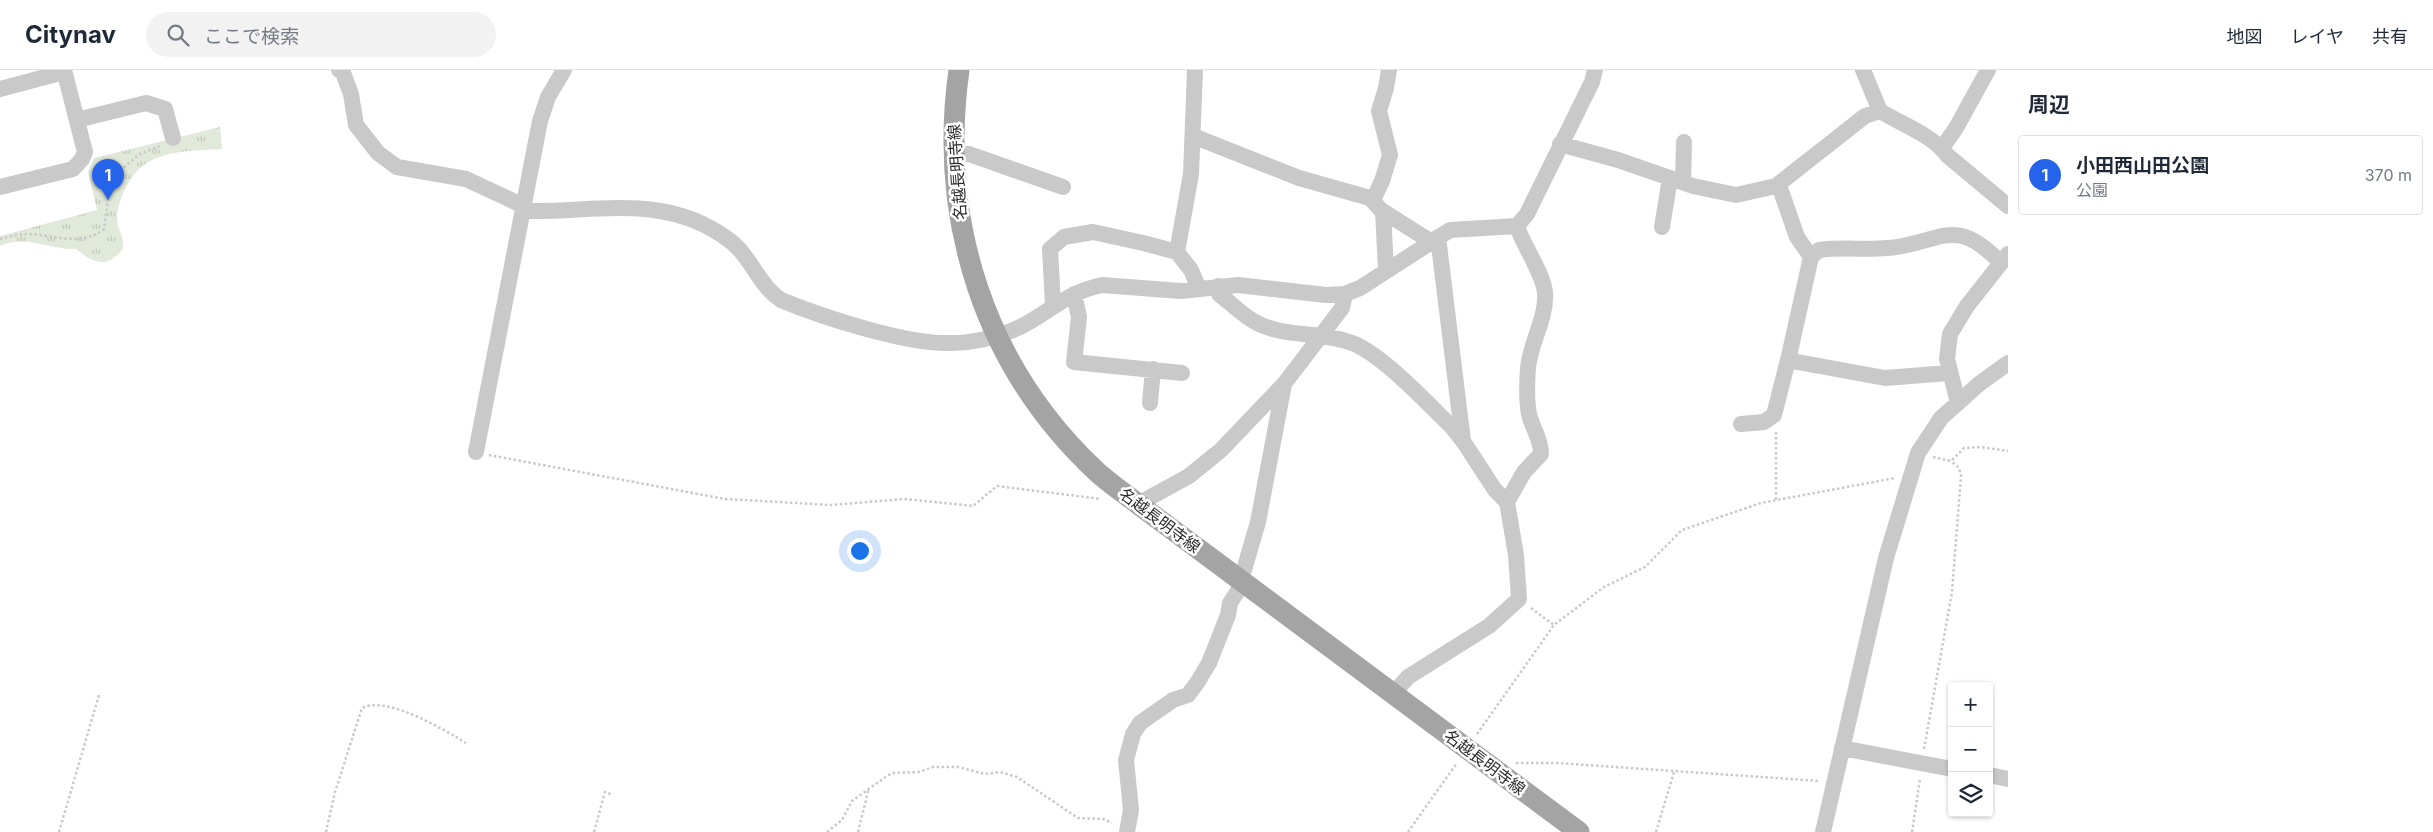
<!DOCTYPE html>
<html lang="ja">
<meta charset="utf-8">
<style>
:root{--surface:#fff;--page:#f2f2f3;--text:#1f2937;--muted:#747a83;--line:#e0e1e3;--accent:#2563eb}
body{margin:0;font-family:Inter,"Noto Sans JP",sans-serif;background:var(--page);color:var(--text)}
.controls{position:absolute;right:15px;bottom:15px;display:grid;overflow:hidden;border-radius:5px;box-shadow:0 1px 4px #0004}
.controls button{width:45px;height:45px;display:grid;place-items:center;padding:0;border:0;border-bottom:1px solid var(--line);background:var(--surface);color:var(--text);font:25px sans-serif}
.you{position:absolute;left:859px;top:480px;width:18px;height:18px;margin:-12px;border:4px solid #fff;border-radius:50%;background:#1a73e8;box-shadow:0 0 0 8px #1a73e833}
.badge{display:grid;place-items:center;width:32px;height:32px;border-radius:50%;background:var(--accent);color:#fff;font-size:16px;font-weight:700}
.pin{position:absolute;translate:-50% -41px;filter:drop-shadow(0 1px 2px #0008)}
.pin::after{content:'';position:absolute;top:26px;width:18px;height:15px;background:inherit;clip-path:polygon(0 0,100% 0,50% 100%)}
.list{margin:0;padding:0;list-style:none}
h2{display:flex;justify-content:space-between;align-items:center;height:65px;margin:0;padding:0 20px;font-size:21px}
h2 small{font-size:16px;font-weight:400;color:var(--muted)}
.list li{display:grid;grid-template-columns:32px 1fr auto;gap:15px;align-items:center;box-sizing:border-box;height:80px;margin:0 10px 10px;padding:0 10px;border:1px solid var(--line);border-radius:5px}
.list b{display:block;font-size:19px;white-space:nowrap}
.list p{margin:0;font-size:16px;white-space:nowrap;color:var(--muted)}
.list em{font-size:16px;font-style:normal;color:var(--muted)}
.icon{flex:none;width:28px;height:28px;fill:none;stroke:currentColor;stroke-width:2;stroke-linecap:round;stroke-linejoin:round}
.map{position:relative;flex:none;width:2008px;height:762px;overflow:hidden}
header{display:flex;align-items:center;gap:30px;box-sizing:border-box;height:70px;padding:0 25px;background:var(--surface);border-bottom:1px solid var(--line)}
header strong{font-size:24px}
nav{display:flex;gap:28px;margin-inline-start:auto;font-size:18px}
.search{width:350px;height:45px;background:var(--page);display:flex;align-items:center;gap:12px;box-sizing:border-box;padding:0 18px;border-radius:28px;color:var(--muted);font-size:19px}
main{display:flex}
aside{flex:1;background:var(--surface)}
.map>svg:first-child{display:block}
.grass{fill:url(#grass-tufts)}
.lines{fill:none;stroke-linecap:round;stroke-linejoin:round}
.path{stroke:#c9c9c9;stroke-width:2.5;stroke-dasharray:2.5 2.5;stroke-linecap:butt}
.minor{stroke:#c9c9c9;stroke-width:16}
.major{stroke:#a4a4a4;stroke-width:21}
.labels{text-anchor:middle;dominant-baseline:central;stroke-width:5;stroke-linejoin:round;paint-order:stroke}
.street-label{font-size:16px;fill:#2c2c2c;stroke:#fff}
</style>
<header>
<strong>Citynav</strong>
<div class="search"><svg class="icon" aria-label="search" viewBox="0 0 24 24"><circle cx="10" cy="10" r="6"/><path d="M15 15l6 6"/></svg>ここで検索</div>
<nav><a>地図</a><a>レイヤ</a><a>共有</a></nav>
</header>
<main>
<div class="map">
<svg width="2008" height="762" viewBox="0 0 2008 762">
<defs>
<pattern id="grass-tufts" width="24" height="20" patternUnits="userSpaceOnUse" patternTransform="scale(1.25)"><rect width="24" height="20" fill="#e1e9da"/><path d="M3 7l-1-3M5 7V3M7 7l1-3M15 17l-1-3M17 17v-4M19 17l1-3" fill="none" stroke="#c1c8bb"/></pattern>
</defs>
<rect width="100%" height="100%" fill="#fff"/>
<path class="grass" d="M220 57 222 79C194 81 157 79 136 102 125 116 114 138 118 155 120 163 124 168 123 177 122 181 119 184 116 186 102 199 89 189 76 179 50 180 25 164 0 176V166L97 140 88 102 94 88Z"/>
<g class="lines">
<path class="path" d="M95 98 111 108
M0 169C9 167 18 164 27 164 53 164 80 178 104 159L111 108 140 84 160 76
M1776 362V430
M489 385 725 429 831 435 904 429 973 436 997 416 1101 429
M1933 387 1951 391 1964 378 1981 377 2008 381
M1531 538 1554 555
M1477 664 1554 555 1604 517 1645 497 1682 460 1761 433 1895 408
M1924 679 1952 522 1961 406 1959 398 1951 391
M1516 693H1557L1820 711
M59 762 99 625
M326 762 335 722 362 638C387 625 444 660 466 673
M594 762 605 722 613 725
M827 762 842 750 852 731 884 708 892 703 919 702 933 697H958L985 704 1000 702 1017 707 1078 748 1103 749 1112 753
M858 762 869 718
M1408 762 1457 693
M1656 762 1674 702
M1912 762 1920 709"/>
<path class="minor" d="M339 0H342L351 24 356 55 378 83 397 97 466 109 524 136
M1863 0 1880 41
M0 19 64 2
M77 50 146 33 165 39 173 68
M1193 66 1299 108 1370 128 1381 140 1430 171
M1560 74 1618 90 1693 116 1736 125 1776 116 1865 46 1880 41C1903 55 1931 64 1948 86L2008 136
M1942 78 1956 58 1988 0
M953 83 969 84 1063 117
M1683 112 1684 72
M1776 116 1781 121 1797 167 1811 187 1789 286 1792 291 1885 308 1949 303
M0 117 73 99 82 89 85 82 64 0
M1373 130 1382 111 1390 85 1379 41 1386 18 1389 0
M524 141C597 143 665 122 729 170 751 186 759 216 781 230 822 247 908 275 951 273 974 273 997 267 1018 258 1049 243 1067 222 1102 215L1181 221 1238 215 1326 225 1345 224 1360 218 1450 160 1517 156 1527 144 1592 12 1595 0
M1383 141 1386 201
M1662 157 1670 108
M1177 182 1191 104 1195 0
M1811 187 1819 180C1842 177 1865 180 1888 178 1942 173 1954 144 2001 193
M1218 216 1219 224C1231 233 1245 248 1259 254 1289 268 1321 261 1352 273 1382 284 1428 334 1452 357L1463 371
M1074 224 1079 247 1074 292 1182 303
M1053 235 1050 179 1064 167 1093 162 1143 173 1177 182 1191 200 1199 219
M1150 333 1153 299
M1958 333 1947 289 1950 264 1967 236 2008 184
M1741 354 1764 352 1774 345 1789 286
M476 382 540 51 548 27 564 0
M1507 432 1524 402 1541 384C1541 368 1532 358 1529 344 1526 329 1527 312 1528 298 1530 273 1547 248 1545 223 1544 204 1523 176 1517 156
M1138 434 1189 406 1221 380 1284 314 1342 238 1345 224
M1238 509 1244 500 1258 452 1284 314
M1393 624 1408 607 1489 556 1519 529 1516 485 1507 432 1495 420 1463 371 1438 167
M1842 678 1952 699
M1989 705 2008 709
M1127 762 1131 740 1126 690 1133 664 1140 653 1173 630 1188 625 1197 613 1209 593 1228 545 1230 533 1243 513
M1823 762 1886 488 1918 383 1941 348 1979 314 2008 293"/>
<path class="major" d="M959 0C938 150 984 296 1096 401 1109 413 1124 423 1138 434L1579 762"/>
</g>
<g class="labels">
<g class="street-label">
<text transform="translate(957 102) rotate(-94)">名越長明寺線</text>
<text transform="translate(1160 450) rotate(37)">名越長明寺線</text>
<text transform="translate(1485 692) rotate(37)">名越長明寺線</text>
</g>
</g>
</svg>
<div class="controls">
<button>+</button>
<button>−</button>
<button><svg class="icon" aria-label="layers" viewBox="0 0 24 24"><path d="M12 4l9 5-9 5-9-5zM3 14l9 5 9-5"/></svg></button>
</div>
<div class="you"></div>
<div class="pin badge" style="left:108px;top:130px">1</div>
</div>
<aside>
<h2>周辺<small></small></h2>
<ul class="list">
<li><span class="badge">1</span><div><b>小田西山田公園</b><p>公園</p></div><em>370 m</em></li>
</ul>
</aside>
</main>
